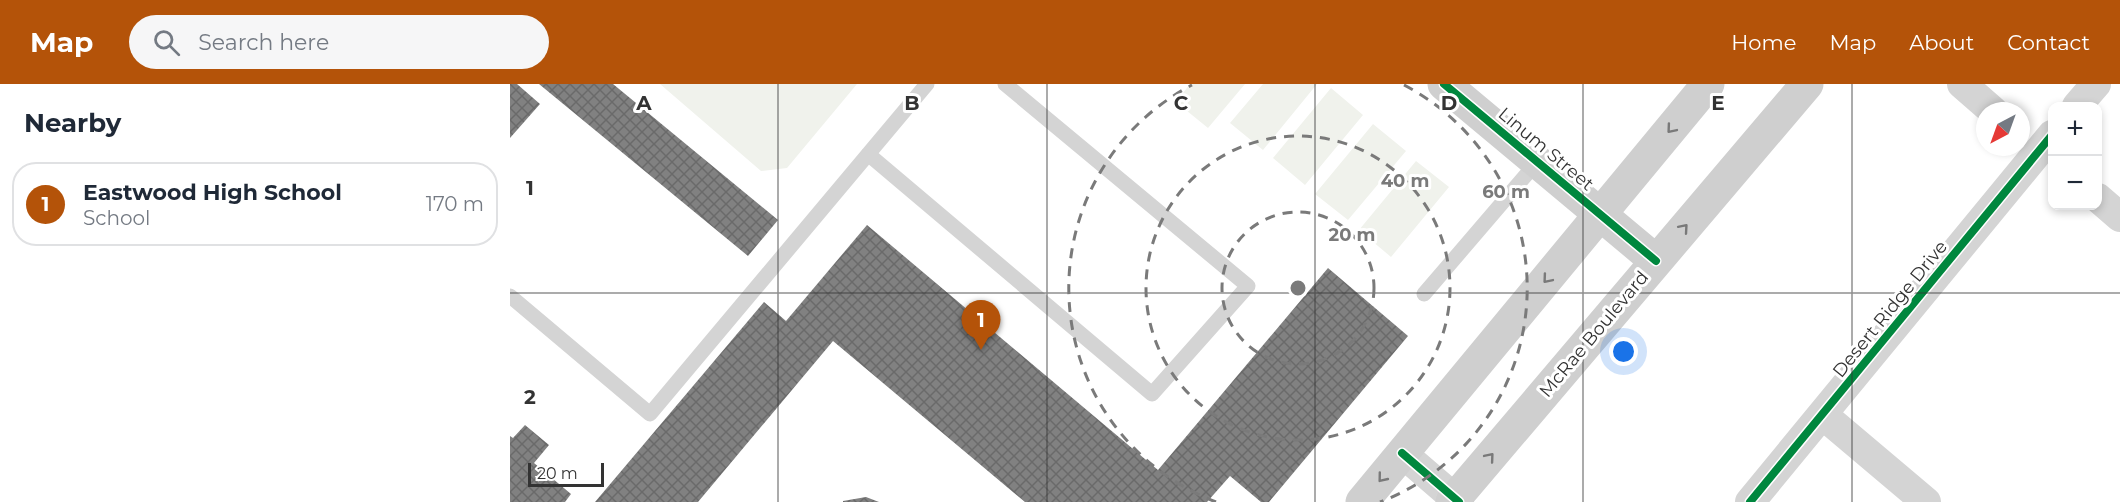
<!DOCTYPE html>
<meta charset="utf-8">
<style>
:root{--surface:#fff;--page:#f6f6f7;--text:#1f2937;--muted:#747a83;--line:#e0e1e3;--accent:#b45309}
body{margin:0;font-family:Montserrat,sans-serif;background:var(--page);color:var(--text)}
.controls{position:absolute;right:18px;top:18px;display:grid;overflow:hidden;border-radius:12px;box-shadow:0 3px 9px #0003}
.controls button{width:54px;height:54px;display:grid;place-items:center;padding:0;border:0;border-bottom:2px solid var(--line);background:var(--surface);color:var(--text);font:30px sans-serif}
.compass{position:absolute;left:1466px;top:18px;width:54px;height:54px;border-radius:50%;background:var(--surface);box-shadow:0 3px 9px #0003;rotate:221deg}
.scale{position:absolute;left:18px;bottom:15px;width:76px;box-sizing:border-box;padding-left:6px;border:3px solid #333;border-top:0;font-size:16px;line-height:21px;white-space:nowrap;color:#333;-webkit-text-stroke:4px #fff;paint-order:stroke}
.you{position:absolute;left:1114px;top:268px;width:21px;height:21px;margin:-15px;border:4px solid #fff;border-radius:50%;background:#1a73e8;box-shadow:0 0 0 9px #1a73e833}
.badge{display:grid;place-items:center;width:39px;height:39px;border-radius:50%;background:var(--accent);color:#fff;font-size:20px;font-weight:700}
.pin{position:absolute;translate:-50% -50px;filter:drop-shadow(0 2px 3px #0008)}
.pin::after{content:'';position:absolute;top:32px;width:21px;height:18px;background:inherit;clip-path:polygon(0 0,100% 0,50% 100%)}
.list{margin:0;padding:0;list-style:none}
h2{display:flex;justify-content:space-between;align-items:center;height:78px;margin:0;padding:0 24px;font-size:26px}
h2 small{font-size:20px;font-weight:400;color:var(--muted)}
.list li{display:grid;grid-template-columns:39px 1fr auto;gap:18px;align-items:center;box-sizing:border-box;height:84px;margin:0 12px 12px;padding:0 12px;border:2px solid var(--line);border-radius:24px}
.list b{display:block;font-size:22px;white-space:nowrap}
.list p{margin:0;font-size:20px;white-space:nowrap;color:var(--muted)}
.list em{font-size:20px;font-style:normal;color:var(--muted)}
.icon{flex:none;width:33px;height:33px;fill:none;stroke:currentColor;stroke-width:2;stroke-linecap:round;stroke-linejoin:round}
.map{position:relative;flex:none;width:1610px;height:418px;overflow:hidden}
header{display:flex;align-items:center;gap:36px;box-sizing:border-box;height:84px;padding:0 30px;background:var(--accent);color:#fff}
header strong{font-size:28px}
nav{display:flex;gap:33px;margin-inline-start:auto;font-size:21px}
.search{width:420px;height:54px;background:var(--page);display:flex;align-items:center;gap:15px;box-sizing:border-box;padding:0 21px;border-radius:33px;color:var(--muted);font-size:22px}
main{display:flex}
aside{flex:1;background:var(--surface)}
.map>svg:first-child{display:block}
.green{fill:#f0f2ec}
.building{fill:url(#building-cross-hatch)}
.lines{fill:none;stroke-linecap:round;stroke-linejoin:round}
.lane{stroke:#d4d4d4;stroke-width:15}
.street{stroke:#d4d4d4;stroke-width:30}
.secondary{stroke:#cfcfcf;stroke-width:33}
.cycleway-casing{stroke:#fff;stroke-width:11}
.cycleway{stroke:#00873e;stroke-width:8}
.oneway{stroke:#797979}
.grid{fill:none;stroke:#333;stroke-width:1.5;stroke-opacity:0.55}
.ring{fill:none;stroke:#7a7a7a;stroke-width:3;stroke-dasharray:10 8}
.labels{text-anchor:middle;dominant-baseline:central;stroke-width:6;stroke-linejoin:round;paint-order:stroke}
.street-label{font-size:18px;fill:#333;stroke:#fff}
.grid-label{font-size:20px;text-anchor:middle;font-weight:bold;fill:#333;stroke:#fff;stroke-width:6;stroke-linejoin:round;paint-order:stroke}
.centre{fill:#7a7a7a;stroke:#fff;stroke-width:3}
.ring-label{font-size:18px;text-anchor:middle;font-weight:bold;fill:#7a7a7a;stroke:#fff;stroke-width:6;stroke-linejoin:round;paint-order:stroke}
</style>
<header>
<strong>Map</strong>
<div class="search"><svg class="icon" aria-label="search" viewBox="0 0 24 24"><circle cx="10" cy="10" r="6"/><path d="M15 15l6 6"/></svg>Search here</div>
<nav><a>Home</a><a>Map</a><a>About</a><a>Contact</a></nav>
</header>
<main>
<aside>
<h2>Nearby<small></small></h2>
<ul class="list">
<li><span class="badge">1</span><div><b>Eastwood High School</b><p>School</p></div><em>170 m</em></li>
</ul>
</aside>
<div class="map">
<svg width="1610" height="418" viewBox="0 0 1610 418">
<defs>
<pattern id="building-cross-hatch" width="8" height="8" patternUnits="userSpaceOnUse" patternTransform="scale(1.5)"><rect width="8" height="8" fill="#818181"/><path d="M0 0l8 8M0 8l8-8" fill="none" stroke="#6a6a6a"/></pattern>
</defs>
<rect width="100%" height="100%" fill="#fff"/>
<path class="green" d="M150 0H347L277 84 251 87Z
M680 0H735L698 44 666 18Z
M753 0H807L753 66 720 39Z
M821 4 853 31 795 101 763 74Z
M863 40 896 67 838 136 805 110Z
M906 77 939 103 881 173 849 146Z"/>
<path class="building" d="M0 0H7L30 20 0 54Z
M29 0H103L268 136 238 172Z
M357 141 648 386 818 184 898 252 759 418H751L720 392 697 418H515L323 257 188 418H85L254 218 276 237Z
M15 341 39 361 24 379 61 410 55 418H0V352L3 354Z
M356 413 369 418H333V417Z"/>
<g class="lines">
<path class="lane" d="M358 70 642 310 738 202 495 0
M914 210 1028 77
M0 212 140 330 417 0"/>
<path class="street" d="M1452 0 1483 27
M1567 22 1586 0
M1588 114 1610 133
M1313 331 1416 418
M892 369 949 418
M1240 418 1542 51"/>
<path class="secondary" d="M934 0 1146 177
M852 418 1198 0
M942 418 1297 0"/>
<g class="cycleway-casing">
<path id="cycleway" d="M934 0 1146 177
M892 369 949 418
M1240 418 1542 51"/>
</g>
<use href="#cycleway" class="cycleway"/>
</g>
<defs><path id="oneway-chevron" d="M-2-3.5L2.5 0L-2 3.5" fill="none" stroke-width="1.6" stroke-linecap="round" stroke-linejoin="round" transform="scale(1.5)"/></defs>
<g class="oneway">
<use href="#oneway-chevron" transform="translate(1161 45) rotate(130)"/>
<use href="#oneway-chevron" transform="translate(1174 144) rotate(-49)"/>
<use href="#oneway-chevron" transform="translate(1037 195) rotate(130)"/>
<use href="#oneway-chevron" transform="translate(980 373) rotate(-50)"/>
<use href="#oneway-chevron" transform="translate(872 394) rotate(129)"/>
</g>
<path class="grid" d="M268 0V418M537 0V418M805 0V418M1073 0V418M1342 0V418M0 209H1610"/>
<g class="ring">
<circle cx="788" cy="204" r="76"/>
<circle cx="788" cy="204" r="152"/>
<path d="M706 418A229 229 0 0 1 682 1M894 1A229 229 0 0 1 870 418"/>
</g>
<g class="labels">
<g class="street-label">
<text transform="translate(1036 65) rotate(40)">Linum Street</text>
<text transform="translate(1380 225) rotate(-51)">Desert Ridge Drive</text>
<text transform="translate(1084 250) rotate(-50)">McRae Boulevard</text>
</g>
</g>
<g class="grid-label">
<text x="134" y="26">A</text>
<text x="402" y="26">B</text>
<text x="671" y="26">C</text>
<text x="939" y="26">D</text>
<text x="1208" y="26">E</text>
<text x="20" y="111">1</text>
<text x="20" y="320">2</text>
</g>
<circle cx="788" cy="204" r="9" class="centre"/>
<g class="ring-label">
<text x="895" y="103">40 m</text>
<text x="996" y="114">60 m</text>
<text x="842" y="157">20 m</text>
</g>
</svg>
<div class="controls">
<button>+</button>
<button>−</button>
</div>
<svg class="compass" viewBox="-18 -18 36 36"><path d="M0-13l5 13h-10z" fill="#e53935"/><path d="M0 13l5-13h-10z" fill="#747a83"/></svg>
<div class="scale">20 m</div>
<div class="you"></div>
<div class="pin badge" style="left:471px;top:266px">1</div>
</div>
</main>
